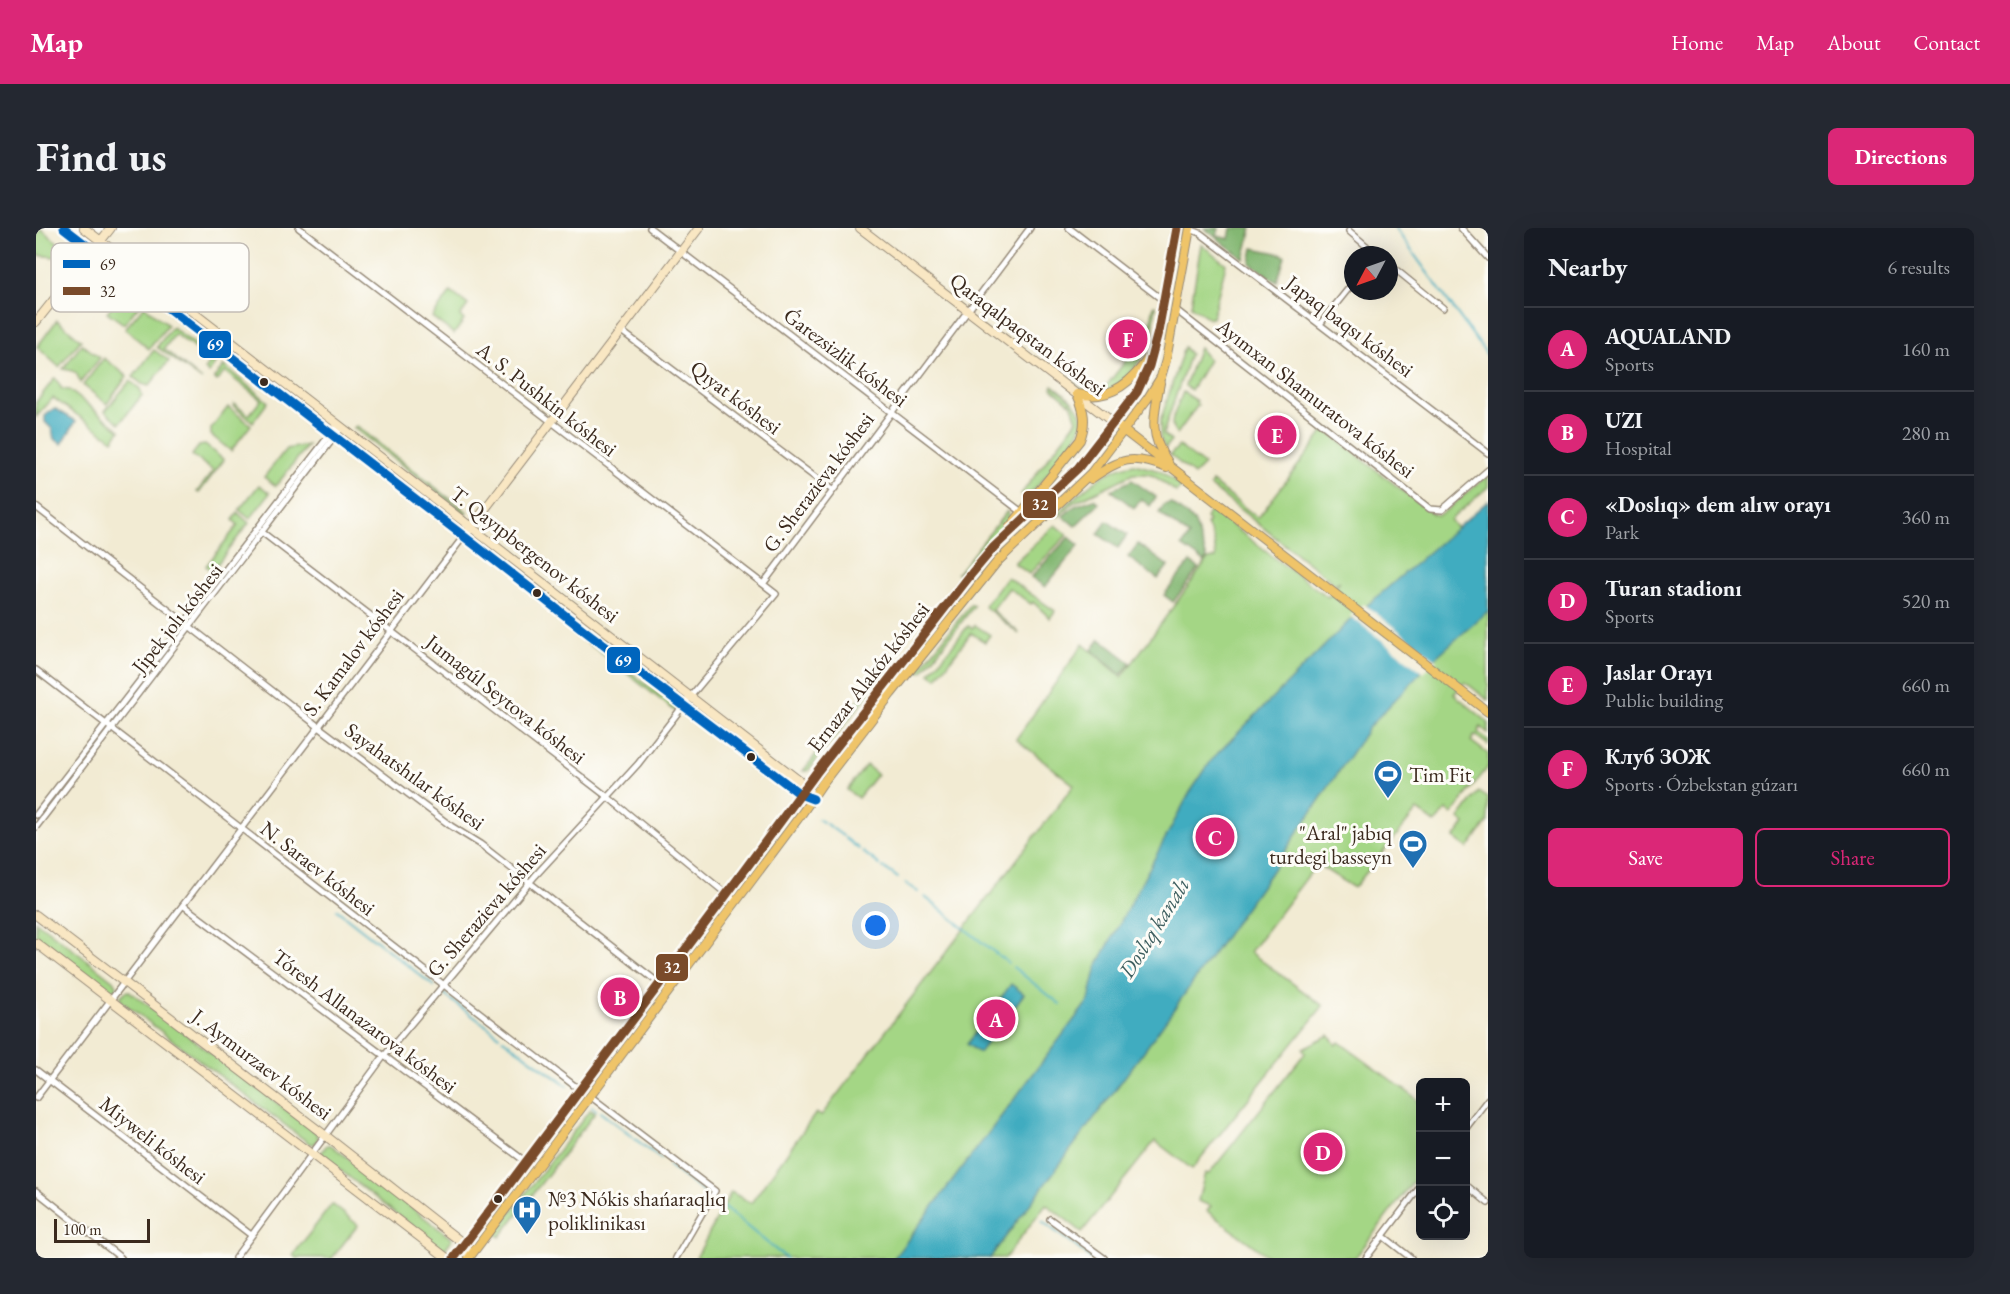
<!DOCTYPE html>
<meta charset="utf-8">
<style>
:root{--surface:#171b24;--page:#242831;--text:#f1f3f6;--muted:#9ea1a6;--line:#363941;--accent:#db2777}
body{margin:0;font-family:"EB Garamond",serif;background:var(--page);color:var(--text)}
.controls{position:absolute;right:18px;bottom:18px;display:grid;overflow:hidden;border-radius:9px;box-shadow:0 6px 24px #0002}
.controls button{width:54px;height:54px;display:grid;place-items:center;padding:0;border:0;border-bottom:2px solid var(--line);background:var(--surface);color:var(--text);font:30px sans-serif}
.compass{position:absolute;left:1308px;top:18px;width:54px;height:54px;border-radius:50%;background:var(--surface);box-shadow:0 6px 24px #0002;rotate:229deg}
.scale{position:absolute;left:18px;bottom:15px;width:96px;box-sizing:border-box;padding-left:6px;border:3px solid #3b2a1e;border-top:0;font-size:16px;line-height:21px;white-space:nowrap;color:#3b2a1e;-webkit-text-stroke:4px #fdfcf7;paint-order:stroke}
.you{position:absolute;left:840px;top:698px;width:21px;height:21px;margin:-15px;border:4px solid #fff;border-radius:50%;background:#1a73e8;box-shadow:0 0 0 9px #1a73e833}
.badge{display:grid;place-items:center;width:39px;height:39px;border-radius:50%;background:var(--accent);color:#fff;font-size:20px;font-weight:700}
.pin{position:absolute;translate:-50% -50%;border:3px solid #fff;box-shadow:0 2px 6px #0006}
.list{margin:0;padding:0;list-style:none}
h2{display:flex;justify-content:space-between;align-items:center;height:78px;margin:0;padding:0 24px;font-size:26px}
h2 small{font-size:20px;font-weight:400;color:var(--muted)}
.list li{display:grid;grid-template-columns:39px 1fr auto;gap:18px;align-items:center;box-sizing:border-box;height:84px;padding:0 24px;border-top:2px solid var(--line)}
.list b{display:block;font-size:22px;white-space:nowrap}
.list p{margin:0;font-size:20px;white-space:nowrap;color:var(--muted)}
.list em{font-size:20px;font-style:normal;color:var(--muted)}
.actions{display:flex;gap:12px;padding:18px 24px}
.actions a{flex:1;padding:14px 0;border:2px solid var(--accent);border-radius:9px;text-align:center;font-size:21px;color:var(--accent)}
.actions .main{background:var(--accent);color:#fff}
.icon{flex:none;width:33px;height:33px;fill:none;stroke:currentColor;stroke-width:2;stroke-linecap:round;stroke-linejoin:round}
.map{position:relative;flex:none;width:1452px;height:1030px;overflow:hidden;border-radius:9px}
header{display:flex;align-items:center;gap:36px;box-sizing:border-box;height:84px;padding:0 30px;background:var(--accent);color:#fff}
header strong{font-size:28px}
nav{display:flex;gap:33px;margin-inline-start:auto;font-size:21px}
.intro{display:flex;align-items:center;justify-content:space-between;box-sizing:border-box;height:144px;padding:0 36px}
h1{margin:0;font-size:42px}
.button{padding:15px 27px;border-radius:9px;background:var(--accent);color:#fff;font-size:21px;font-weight:700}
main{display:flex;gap:36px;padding:0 36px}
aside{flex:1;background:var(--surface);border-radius:9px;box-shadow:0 6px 24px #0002}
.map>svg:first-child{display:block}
.green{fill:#a4d685;stroke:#708052;stroke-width:1.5}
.forest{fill:#83b772;stroke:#5f7048;stroke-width:1.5}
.water{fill:#41acc0;stroke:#3e6b6f;stroke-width:1.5}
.pier{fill:#f2ebd3}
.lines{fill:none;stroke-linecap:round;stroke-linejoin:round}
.stream{stroke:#41acc0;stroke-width:2}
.street-casing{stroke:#968a78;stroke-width:8}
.secondary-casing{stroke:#968a78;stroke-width:10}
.primary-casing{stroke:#968a78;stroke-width:10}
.street{stroke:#fff;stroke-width:5}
.secondary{stroke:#f9e7c3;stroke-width:8}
.primary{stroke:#efc469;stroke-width:8}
.bus-1-casing{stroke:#fdfcf7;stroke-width:14}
.bus-2-casing{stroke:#fdfcf7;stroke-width:14}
.bus-1{stroke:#0065bd;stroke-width:9}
.bus-2{stroke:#7a4b2a;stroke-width:9}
.bus-dot{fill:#3b2a1e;stroke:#fdfcf7;stroke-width:2}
.labels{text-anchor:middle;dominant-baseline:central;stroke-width:6;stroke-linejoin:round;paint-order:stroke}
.street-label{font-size:21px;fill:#3b2a1e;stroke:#fdfcf7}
.poi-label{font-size:21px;fill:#3b2a1e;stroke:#fdfcf7;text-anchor:start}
.water-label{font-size:22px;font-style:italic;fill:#3d5e5f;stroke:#fdfcf7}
.key{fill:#fdfcf7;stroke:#c3bdb6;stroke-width:1.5}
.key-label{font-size:16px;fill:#3b2a1e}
.line-badge{stroke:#fdfcf7;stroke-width:2}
.badge-label{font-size:16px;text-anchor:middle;font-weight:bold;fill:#fff}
</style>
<header>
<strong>Map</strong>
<nav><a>Home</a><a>Map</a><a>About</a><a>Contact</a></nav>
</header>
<div class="intro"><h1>Find us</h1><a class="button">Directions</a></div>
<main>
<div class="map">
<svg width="1452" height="1030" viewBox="0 0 1452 1030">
<rect width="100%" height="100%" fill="#fdfcf7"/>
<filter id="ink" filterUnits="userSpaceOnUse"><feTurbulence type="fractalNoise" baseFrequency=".0167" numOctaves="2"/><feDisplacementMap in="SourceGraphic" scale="12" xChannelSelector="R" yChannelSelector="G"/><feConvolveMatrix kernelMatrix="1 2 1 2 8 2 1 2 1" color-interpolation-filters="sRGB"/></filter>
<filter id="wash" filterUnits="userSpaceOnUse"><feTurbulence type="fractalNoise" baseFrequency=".008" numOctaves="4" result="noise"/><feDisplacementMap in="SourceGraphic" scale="24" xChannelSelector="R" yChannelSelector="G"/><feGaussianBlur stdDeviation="1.35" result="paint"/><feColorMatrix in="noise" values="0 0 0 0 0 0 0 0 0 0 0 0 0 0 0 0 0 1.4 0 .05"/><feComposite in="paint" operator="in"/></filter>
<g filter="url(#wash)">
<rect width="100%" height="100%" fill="#f2ebd3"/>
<path class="green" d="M5 1 35 25 30 30 0 27V8Z
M1165 16 1190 36 1176 90H1173L1155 78Z
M88 63 105 75 88 96 71 84Z
M415 64 432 77 424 88 428 92 418 106 396 89Z
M1118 77 1120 78C1118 90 1118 103 1114 114 1106 134 1082 165 1058 165 1046 165 1035 154 1026 148L1027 146 1044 159 1061 163 1071 157 1113 103Z
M108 78 132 97 113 121 89 101Z
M21 92 45 112 23 139 1 119Z
M136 99 181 133 173 145 169 142 175 133 139 106 128 121 166 152 121 119Z
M46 116 64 130 44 155C40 141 39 144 27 141Z
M1148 119 1154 126 1127 206 1135 213 1129 221 1124 209V194Z
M1163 120 1173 132 1155 162 1149 158Z
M118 122 133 133 113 158 106 156 97 149Z
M68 130 91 148 71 176 47 157Z
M188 138 232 174 217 194 197 178 198 176 213 187 225 172 189 144 181 153 178 150Z
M19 150 26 161 33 162 84 202 77 212 17 170 0 189V174Z
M94 153 104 161 106 167 84 195 69 183Z
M1017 157C1028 165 1046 178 1046 193 1046 208 1004 257 991 268L985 266 1041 192 1036 177 1016 160Z
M1147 164 1161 173 1159 175 1162 177 1141 206C1129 198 1143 176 1147 164Z
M192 179 215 197 195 223 175 207V201Z
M320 198 431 284 430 286 318 200Z
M1289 202 1397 286 1402 287 1408 284 1452 247V259L1414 292 1452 337V472L1429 454 1418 466 1452 494V505L1445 499 1442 504 1452 512V517L1439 507 1435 513 1452 526V539L1416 586 1410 582 1399 595 1381 582 1318 660 1281 636 1214 724 1287 778 1156 941 1119 913 1046 1004 1010 976 969 1030H660L695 964 715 975 780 885 785 888 1038 557 980 511 1047 416 1086 449 1172 331 1180 330 1178 313 1171 296 1173 293 1170 290 1174 283 1177 282 1238 330 1292 369 1304 353 1299 356 1174 258 1176 254 1222 290Z
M169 217 188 232 163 265 161 264 177 243 156 227 163 218Z
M272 217 240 258 228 249 250 221Z
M1143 218 1168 237 1158 247 1134 227Z
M1098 236 1124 243 1146 259 1140 264 1118 248 1111 246H1097L1037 275 1022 289 1020 287C1043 266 1066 241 1098 236Z
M223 257 234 265 214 291 203 282Z
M971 283 973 290 935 337 921 346Z
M202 285 213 295 176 343 170 338 202 297 197 292Z
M1019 297 1031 307 993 346 978 335Z
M971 349 1019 383 1014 390 997 374 995 376 973 360 956 382 982 404 983 406 948 378Z
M935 376 938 378 887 443 880 445Z
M939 397 954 407 949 414 935 405 901 450 894 445 932 398 936 400Z
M549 409 641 480 639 483 547 411Z
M839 451 842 454 772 543H767Z
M830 537 841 546 822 570 811 562Z
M1443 564 1452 570V594L1432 620 1418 610 1429 596 1423 591Z
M0 693 79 754 81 758 78 763 73 764 0 709Z
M93 763 281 905 282 910 279 916H274L85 773 84 769 89 764Z
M1293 807 1300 817 1303 814 1377 868 1382 873V876L1384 877V945L1319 1030H1234L1171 983 1175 978 1162 973 1169 945 1173 946 1269 825 1267 820Z
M554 882 559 885 464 1009 459 1005Z
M291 917H295L416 1011 408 1023 286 928V923Z
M296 976 322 997 296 1030H260L257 1027Z"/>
<path class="forest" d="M1168 0H1183L1181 8 1193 11 1195 0H1216L1208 31Z
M1217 20 1246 26 1249 29 1241 54 1214 35Z
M1096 252 1120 269 1114 278 1105 271 1098 280 1075 262Z
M1058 271 1063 275 1039 298 1027 288 1039 278Z
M1135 275 1158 293 1171 330 1169 334 1146 318 1153 308 1123 285 1128 277Z
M1071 293 1091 307 1082 320 1062 306Z
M1033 309 1043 317 1009 359 995 349Z
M1102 316 1132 338 1122 351 1092 329Z
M1154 334 1163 340 1137 374 1128 367Z
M1064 411 1095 435 1085 447 1056 422Z"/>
<path class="water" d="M17 181H20L40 193 26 216 18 211 16 201 9 194V188Z
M1452 273V383L1400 429 1333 499 1233 647 1111 819 954 1030H858L1053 772 1061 738 1153 566 1177 530 1313 393Z
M975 756 988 766 971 789 958 780Z
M950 790 962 800 943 825 931 816Z"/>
<path class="pier" d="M1328 376 1401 432 1388 445 1314 388Z"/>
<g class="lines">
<path class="stream" d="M1359 0 1452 128
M782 591 787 594
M790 596 807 608
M809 610 823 621
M827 624 844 637
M847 639 862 650
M869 655 882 664
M889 669 972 735
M301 682 398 758
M977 739 1024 776
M406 765 464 808
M467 811 531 858
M556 879 560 882
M564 884 625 931
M632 937 671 967
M687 979 750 1030
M1006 993 1055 1030"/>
</g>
</g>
<g filter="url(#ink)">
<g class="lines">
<g class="street-casing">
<path id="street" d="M614 0 987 285
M1033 0 1128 73
M1425 0 1452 30
M1154 1 1164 5 1452 225
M1313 3 1341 27
M1353 36 1407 80
M1140 82 1394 281 1406 282 1452 242
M1284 96 1317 55
M584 102 796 262
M0 279 283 499 415 598 444 616 624 756
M227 305 573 570 699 673
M727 356 994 0
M0 442 544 862
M0 587 302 196
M0 599 306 199
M148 678 490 934
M0 842 215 1007
M554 868 679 963 640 1030
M0 870 428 308
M1430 900 1452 871
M1430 957 1452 975
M0 963 85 1030
M1014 991 1068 1030
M1347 1008 1375 1030
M199 1030 348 828 499 648 602 536 654 469 740 366 263 0
M1330 1030 1384 959"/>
</g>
<g class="secondary-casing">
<path id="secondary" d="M28 0 421 303 549 403 764 566 777 571
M48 0 770 558 777 571
M824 0 1078 195
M0 94 75 0
M433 302 663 0
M0 687 290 908 406 999 428 1016 432 1022 433 1030
M0 715 411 1030"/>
</g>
<g class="primary-casing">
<path id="primary" d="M1124 155C1118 186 1112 207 1132 234
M1041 166C1072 173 1095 156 1112 130
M1078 195 1452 484
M1055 251C1085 230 1096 226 1131 240
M973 300 1044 212C1051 194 1048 182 1041 166
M418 1030 685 674 780 545 936 345 958 319 1042 240 1101 164 1113 138 1122 104 1141 0
M433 1030 767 584 786 556 855 466 961 334 1055 245 1112 170 1125 149 1130 132 1154 0"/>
</g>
<use href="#street" class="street"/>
<use href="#secondary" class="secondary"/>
<use href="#primary" class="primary"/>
<g class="bus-1-casing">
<path id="bus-1" d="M28 0 421 303 549 403 764 566 777 571"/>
</g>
<g class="bus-2-casing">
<path id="bus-2" d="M418 1030 685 674 780 545 936 345 958 319 1042 240 1101 164 1113 138 1122 104 1141 0"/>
</g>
<use href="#bus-1" class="bus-1"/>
<use href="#bus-2" class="bus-2"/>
</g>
</g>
<defs>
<g id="stadium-pin" transform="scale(1.5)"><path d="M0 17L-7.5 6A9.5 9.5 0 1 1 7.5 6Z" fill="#1f6fb2" stroke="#fdfcf7"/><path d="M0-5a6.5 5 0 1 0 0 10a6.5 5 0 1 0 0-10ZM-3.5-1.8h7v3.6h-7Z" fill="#fff"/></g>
<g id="hospital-pin" transform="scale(1.5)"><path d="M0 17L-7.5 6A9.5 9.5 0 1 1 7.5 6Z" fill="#1f6fb2" stroke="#fdfcf7"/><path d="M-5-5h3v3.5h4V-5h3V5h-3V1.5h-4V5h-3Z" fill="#fff"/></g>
</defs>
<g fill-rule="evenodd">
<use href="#stadium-pin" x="1352" y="546"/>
<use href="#stadium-pin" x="1377" y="616"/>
<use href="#hospital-pin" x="491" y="982"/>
</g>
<g class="bus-dot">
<circle cx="228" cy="154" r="5"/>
<circle cx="501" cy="365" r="5"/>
<circle cx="715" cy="529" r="5"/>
<circle cx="462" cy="971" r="5"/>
</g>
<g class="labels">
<g class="street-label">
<text transform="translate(1314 98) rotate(37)">Japaq baqsı kóshesi</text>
<text transform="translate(992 106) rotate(37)">Qaraqalpaqstan kóshesi</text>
<text transform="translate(810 129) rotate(37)">Ǵarezsizlik kóshesi</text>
<text transform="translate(700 169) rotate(37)">Qıyat kóshesi</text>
<text transform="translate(1280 170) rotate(38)">Ayımxan Shamuratova kóshesi</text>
<text transform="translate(511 171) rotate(38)">A. S. Pushkin kóshesi</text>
<text transform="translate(782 254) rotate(-53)">G. Sherazieva kóshesi</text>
<text transform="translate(499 326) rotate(38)">T. Qayıpbergenov kóshesi</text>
<text transform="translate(141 390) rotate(-52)">Jipek jolı kóshesi</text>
<text transform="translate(317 424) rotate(-53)">S. Kamalov kóshesi</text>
<text transform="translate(832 449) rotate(-52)">Ernazar Alakóz kóshesi</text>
<text transform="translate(470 471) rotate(38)">Jumagúl Seytova kóshesi</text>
<text transform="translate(379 548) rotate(36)">Sayahatshılar kóshesi</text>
<text transform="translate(282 640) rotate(38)">N. Saraev kóshesi</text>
<text transform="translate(450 682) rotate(-49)">G. Sherazieva kóshesi</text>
<text transform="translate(329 793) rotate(37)">Tóresh Allanazarova kóshesi</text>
<text transform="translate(226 836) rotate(37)">J. Aymurzaev kóshesi</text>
<text transform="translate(117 912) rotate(38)">Miyweli kóshesi</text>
</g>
<g class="poi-label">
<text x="1373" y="546">Tim Fit</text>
<text x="1356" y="604" text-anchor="end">"Aral" jabıq<tspan x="1356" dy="24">turdegi basseyn</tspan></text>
<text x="512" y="970">№3 Nókis shańaraqlıq<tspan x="512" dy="24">poliklinikası</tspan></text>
</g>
<g class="water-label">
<text transform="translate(1118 700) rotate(-58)">Doslıq kanalı</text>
</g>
</g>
<rect x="15" y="15" width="198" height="69" rx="9" class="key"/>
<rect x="27" y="32" width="27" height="8" fill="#0065bd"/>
<rect x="27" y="59" width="27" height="8" fill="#7a4b2a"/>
<g class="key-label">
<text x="64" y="42">69</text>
<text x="64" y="69">32</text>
</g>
<g class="line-badge">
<rect x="162" y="102" width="34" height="29" rx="6" fill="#0065bd"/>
<rect x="986" y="262" width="35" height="29" rx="6" fill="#7a4b2a"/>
<rect x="570" y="418" width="35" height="28" rx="6" fill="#0065bd"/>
<rect x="619" y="725" width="34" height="29" rx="6" fill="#7a4b2a"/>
</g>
<g class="badge-label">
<text x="179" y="122">69</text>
<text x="1004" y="282">32</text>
<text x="587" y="438">69</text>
<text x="636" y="745">32</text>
</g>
</svg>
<div class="controls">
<button>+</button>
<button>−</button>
<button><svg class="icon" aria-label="locate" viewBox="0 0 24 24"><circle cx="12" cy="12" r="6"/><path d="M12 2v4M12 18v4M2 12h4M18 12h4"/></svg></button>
</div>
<svg class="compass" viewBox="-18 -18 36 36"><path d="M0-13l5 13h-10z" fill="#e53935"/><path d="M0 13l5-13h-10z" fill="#9ea1a6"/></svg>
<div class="scale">100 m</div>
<div class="you"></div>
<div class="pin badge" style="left:960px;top:791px">A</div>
<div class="pin badge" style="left:584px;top:769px">B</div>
<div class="pin badge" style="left:1179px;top:609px">C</div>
<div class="pin badge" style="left:1287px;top:924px">D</div>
<div class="pin badge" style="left:1241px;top:207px">E</div>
<div class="pin badge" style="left:1092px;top:111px">F</div>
</div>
<aside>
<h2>Nearby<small>6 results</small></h2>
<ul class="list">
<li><span class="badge">A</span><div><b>AQUALAND</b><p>Sports</p></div><em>160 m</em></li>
<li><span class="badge">B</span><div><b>UZI</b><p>Hospital</p></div><em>280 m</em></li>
<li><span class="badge">C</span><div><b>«Doslıq» dem alıw orayı</b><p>Park</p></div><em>360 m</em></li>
<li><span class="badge">D</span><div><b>Turan stadionı</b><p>Sports</p></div><em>520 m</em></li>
<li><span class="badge">E</span><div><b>Jaslar Orayı</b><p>Public building</p></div><em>660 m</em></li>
<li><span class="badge">F</span><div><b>Клуб ЗОЖ</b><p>Sports · Ózbekstan gúzarı</p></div><em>660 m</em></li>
</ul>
<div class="actions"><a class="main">Save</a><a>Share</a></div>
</aside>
</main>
